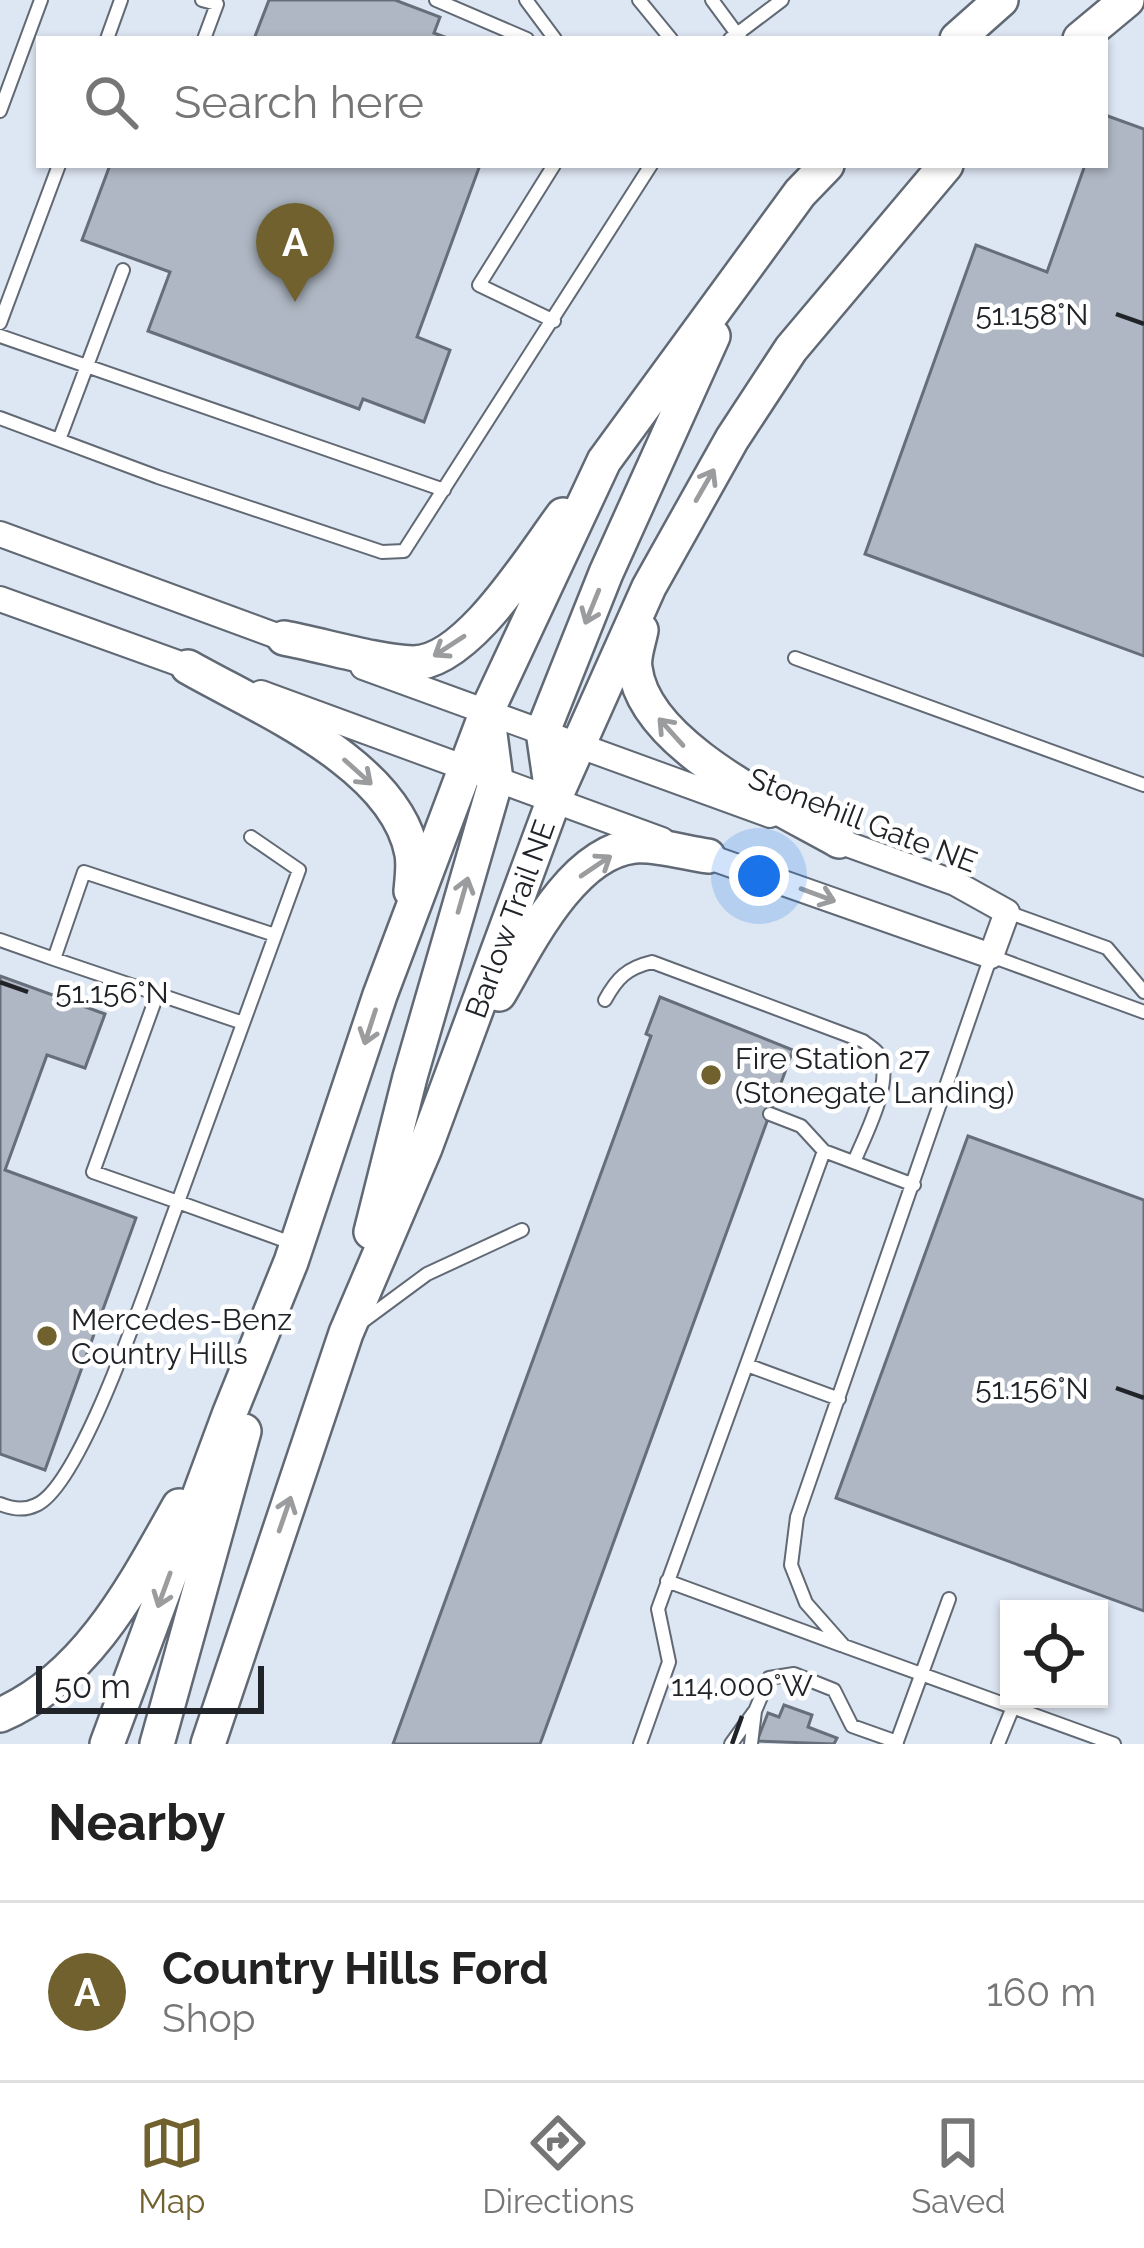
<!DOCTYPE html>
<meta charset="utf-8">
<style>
:root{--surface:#fff;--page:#f2f2f2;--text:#222;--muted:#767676;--line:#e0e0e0;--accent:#71612f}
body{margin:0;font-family:Raleway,sans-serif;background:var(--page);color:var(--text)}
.controls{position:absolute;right:36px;bottom:36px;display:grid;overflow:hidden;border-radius:0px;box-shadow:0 3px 9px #0004}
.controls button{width:108px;height:108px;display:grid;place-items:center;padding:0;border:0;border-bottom:3px solid var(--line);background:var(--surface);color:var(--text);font:60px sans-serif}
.scale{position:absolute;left:36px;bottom:30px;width:228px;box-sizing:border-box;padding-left:12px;border:6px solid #202328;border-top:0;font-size:33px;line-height:42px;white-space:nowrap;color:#202328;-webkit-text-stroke:9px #fff;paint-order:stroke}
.you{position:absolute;left:759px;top:876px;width:42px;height:42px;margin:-30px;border:9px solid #fff;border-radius:50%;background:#1a73e8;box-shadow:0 0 0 18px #1a73e833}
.badge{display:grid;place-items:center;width:78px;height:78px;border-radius:50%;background:var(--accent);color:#fff;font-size:39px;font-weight:700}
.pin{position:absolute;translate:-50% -99px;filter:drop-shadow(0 3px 6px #0008)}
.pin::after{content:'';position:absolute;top:63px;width:42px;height:36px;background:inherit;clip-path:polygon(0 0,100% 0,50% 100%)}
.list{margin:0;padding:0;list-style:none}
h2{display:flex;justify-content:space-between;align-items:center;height:156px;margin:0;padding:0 48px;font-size:51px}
h2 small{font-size:39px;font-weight:400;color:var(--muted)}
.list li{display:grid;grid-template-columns:78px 1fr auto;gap:36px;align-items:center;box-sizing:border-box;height:180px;padding:0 48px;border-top:3px solid var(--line)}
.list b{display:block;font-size:45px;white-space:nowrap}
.list p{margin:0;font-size:39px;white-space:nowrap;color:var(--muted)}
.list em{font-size:39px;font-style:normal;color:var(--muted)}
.icon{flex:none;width:66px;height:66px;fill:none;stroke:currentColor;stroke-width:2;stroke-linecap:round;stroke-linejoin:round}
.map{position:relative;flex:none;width:1144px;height:1744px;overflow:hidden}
.search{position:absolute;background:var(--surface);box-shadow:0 3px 9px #0004;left:36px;right:36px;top:36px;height:132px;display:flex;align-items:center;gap:30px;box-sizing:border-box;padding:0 42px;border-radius:0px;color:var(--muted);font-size:45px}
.sheet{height:336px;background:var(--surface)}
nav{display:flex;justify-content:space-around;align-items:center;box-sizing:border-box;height:168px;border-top:3px solid var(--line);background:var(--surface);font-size:33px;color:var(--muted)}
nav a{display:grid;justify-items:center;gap:6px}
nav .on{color:var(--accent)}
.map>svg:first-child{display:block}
.building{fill:#aeb7c3;stroke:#666e79;stroke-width:3}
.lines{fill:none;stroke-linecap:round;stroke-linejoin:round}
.service-casing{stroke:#616974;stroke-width:16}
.minor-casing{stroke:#616974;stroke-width:28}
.secondary-casing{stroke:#616974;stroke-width:38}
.service{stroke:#fff;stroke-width:12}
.minor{stroke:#fff;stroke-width:24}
.secondary{stroke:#fff;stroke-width:33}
.oneway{stroke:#9b9c9e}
.ticks{fill:none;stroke:#202328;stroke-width:4.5}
.poi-dot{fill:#71612f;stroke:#fff;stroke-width:4.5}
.labels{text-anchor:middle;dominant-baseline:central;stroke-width:9;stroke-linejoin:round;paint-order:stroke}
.street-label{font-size:30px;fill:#202328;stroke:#fff}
.poi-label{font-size:30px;fill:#202328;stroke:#fff;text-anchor:start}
.ticks-label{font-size:30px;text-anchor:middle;fill:#202328;stroke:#fff;stroke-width:9;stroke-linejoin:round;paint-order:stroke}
</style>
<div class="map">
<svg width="1144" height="1744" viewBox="0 0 1144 1744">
<rect width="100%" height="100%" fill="#dde6f3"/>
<path class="building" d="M269 0H395L440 17 434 33 450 39H254Z
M1105 115 1144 129V656L865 554 976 245 1047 272 1085 165H1105Z
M110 165H480L417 337 450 350 424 422 363 399 359 409 148 331 170 272 82 240Z
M0 976 105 1014 85 1068 47 1055 5 1170 136 1218 45 1470 0 1454Z
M660 997 793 1050 540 1744H393L651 1036 646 1034Z
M968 1136 1144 1200V1611L836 1498Z
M784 1705 812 1715 808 1727 837 1738 834 1744 757 1741 768 1713 779 1717Z"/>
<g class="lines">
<g class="service-casing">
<path id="service" d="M202 0 217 4 204 39
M436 0 527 39
M526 0 555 39
M639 0 671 39
M712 0 737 34 730 39
M107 39 121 0
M741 39 737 34 782 0
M0 111 41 0
M554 321 479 285 554 165
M0 323 59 165
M0 336 444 490
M0 418 158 477 382 552 404 551 651 165
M59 440 123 270
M795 658 1144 785
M1007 912 1107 948 1144 992
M0 940 54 959
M157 995 93 1172 178 1202 299 870 251 837
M605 1000C617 978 627 968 652 962L863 1041C869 1046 876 1049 879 1055 895 1080 864 1137 854 1162
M243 1023 54 959 84 872 275 935
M770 1114 801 1126 824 1151 914 1185
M362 1322 427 1274 522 1230
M747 1365 839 1399
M0 1504C12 1509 24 1511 36 1505 84 1485 156 1258 178 1202L297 1245
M667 1581 841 1645
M640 1744 669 1662 658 1609 824 1151
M731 1744 754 1712
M751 1744 755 1711 769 1678 794 1674 834 1690 852 1726 897 1742
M896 1744 949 1599
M998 1744 1013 1707
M1114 1744 844 1646 806 1603 791 1565 797 1517 991 956 1144 1012"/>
</g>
<g class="minor-casing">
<path id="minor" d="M0 534 296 643
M0 599 200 671
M363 667 770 815
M261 693 662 840
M695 852 991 956 1007 912 955 883 825 836"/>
</g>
<g class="secondary-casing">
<path id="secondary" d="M957 39 1001 0
M1080 39 1127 0
M641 630C639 641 633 657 635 668 644 746 778 806 839 841
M284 638C322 645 377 662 413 663 468 663 532 556 563 515
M188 667C260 708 396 764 412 854 414 865 412 880 411 891
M553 800 543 731 606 573 713 336
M499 994C527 946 571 853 634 846 656 844 686 853 708 856
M371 1232 410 1077 496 780 488 719
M0 1715C87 1678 135 1584 179 1506
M107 1744 229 1415 291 1262 380 995 487 711 604 461 800 193 827 165
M157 1744 244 1431
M208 1744 346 1333 425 1148 553 802 649 587 732 439 791 349 946 165"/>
</g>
<use href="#service" class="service"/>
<use href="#minor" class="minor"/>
<use href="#secondary" class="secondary"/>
</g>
<defs><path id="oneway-shaft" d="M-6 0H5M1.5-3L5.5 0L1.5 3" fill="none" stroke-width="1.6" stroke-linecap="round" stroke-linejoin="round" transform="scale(3)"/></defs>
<g class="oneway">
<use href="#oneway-shaft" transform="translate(705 485) rotate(-60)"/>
<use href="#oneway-shaft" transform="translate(592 607) rotate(112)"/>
<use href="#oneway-shaft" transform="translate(449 646) rotate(147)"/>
<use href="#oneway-shaft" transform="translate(671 732) rotate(-132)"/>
<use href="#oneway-shaft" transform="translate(358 772) rotate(42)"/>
<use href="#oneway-shaft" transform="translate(596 866) rotate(-34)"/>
<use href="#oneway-shaft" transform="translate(463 895) rotate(-74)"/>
<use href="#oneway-shaft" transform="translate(818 895) rotate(20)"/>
<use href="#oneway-shaft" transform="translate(370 1027) rotate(108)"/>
<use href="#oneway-shaft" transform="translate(285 1514) rotate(-71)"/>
<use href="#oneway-shaft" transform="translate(164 1590) rotate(110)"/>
</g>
<path class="ticks" d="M1116 314 1144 324M0 982 28 992M1116 1388 1144 1398M732 1744 742 1716"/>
<g class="poi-dot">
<circle cx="711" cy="1075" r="12"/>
<circle cx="47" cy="1336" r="12"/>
</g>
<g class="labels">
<g class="street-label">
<text transform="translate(863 820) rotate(21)">Stonehill Gate NE</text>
<text transform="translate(510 919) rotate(-70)">Barlow Trail NE</text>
</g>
<g class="poi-label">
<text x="735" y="1058">Fire Station 27<tspan x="735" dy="34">(Stonegate Landing)</tspan></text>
<text x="71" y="1319">Mercedes-Benz<tspan x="71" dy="34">Country Hills</tspan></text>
</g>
</g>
<g class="ticks-label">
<text x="1032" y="325">51.158°N</text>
<text x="112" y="1003">51.156°N</text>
<text x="1032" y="1399">51.156°N</text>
<text x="742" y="1696">114.000°W</text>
</g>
</svg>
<div class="controls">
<button><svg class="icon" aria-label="locate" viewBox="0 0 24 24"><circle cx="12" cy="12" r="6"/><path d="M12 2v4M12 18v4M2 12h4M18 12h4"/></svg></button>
</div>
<div class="scale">50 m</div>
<div class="you"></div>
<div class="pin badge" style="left:295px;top:302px">A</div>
<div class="search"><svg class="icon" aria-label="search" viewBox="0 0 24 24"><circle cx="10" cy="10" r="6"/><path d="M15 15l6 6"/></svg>Search here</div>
</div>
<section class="sheet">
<h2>Nearby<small></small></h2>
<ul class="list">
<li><span class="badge">A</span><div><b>Country Hills Ford</b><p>Shop</p></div><em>160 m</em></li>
</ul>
</section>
<nav>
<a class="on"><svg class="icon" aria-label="map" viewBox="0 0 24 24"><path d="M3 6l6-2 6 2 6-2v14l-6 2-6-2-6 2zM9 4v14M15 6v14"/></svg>Map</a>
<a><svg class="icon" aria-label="directions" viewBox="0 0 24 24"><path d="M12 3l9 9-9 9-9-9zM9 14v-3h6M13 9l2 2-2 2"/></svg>Directions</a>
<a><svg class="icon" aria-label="saved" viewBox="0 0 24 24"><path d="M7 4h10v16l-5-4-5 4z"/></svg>Saved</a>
</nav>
